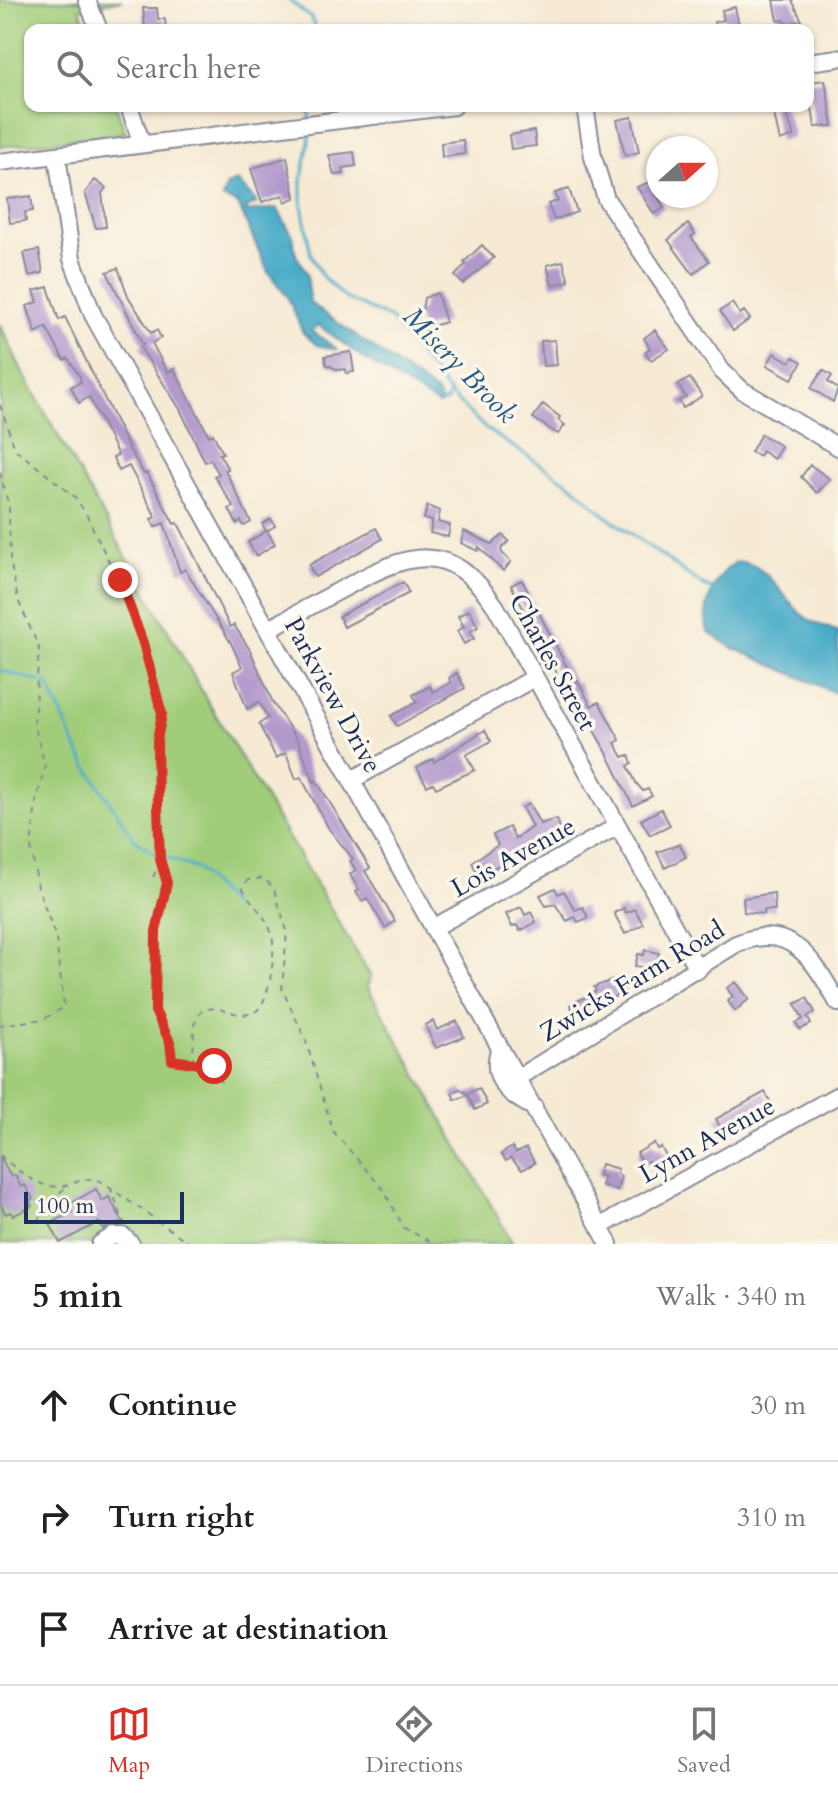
<!DOCTYPE html>
<meta charset="utf-8">
<style>
:root{--surface:#fff;--page:#f6f6f6;--text:#202124;--muted:#757577;--line:#e0e0e0;--accent:#d93025}
body{margin:0;font-family:Cardo,serif;background:var(--page);color:var(--text)}
.compass{position:absolute;left:646px;top:136px;width:72px;height:72px;border-radius:50%;background:var(--surface);box-shadow:0 2px 6px #0004;rotate:69deg}
.scale{position:absolute;left:24px;bottom:20px;width:160px;box-sizing:border-box;padding-left:8px;border:4px solid #1b2f5e;border-top:0;font-size:22px;line-height:28px;white-space:nowrap;color:#1b2f5e;-webkit-text-stroke:6px #fbf7ec;paint-order:stroke}
.stop{position:absolute;width:24px;height:24px;margin:-18px;border:6px solid #d93025;border-radius:50%;background:#fff}
.stop.end{background:#d93025;border-color:#fff;box-shadow:0 2px 8px #0008}
.list{margin:0;padding:0;list-style:none}
h2{display:flex;justify-content:space-between;align-items:center;height:104px;margin:0;padding:0 32px;font-size:34px}
h2 small{font-size:26px;font-weight:400;color:var(--muted)}
.list li{display:grid;grid-template-columns:52px 1fr auto;gap:24px;align-items:center;box-sizing:border-box;height:112px;padding:0 32px;border-top:2px solid var(--line)}
.list b{display:block;font-size:30px;white-space:nowrap}
.list em{font-size:26px;font-style:normal;color:var(--muted)}
.icon{flex:none;width:44px;height:44px;fill:none;stroke:currentColor;stroke-width:2;stroke-linecap:round;stroke-linejoin:round}
.map{position:relative;flex:none;width:838px;height:1244px;overflow:hidden}
.search{position:absolute;background:var(--surface);box-shadow:0 2px 6px #0004;left:24px;right:24px;top:24px;height:88px;display:flex;align-items:center;gap:20px;box-sizing:border-box;padding:0 28px;border-radius:16px;color:var(--muted);font-size:30px}
.sheet{height:440px;background:var(--surface)}
nav{display:flex;justify-content:space-around;align-items:center;box-sizing:border-box;height:112px;border-top:2px solid var(--line);background:var(--surface);font-size:22px;color:var(--muted)}
nav a{display:grid;justify-items:center;gap:4px}
nav .on{color:var(--accent)}
.map>svg:first-child{display:block}
.green{fill:#a1cd7a;stroke:#5e7e6c;stroke-width:2}
.water{fill:#47abc7;stroke:#316d92;stroke-width:2}
.lines{fill:none;stroke-linecap:round;stroke-linejoin:round}
.stream{stroke:#47abc7;stroke-width:3}
.building{fill:#b299cd}
.minor-casing{stroke:#888c99;stroke-width:20}
.path{stroke:#888c99;stroke-width:2;stroke-dasharray:6 6;stroke-linecap:butt}
.minor{stroke:#fff;stroke-width:16}
.route{stroke:#d93025;stroke-width:10}
.labels{text-anchor:middle;dominant-baseline:central;stroke-width:7;stroke-linejoin:round;paint-order:stroke}
.street-label{font-size:26px;fill:#1b2f5e;stroke:#fbf7ec}
.water-label{font-size:28px;font-style:italic;fill:#2a5a83;stroke:#fbf7ec}
</style>
<div class="map">
<svg width="838" height="1244" viewBox="0 0 838 1244">
<rect width="100%" height="100%" fill="#fbf7ec"/>
<filter id="ink" filterUnits="userSpaceOnUse"><feTurbulence type="fractalNoise" baseFrequency=".0125" numOctaves="2"/><feDisplacementMap in="SourceGraphic" scale="16" xChannelSelector="R" yChannelSelector="G"/><feConvolveMatrix kernelMatrix="1 2 1 2 8 2 1 2 1" color-interpolation-filters="sRGB"/></filter>
<filter id="wash" filterUnits="userSpaceOnUse"><feTurbulence type="fractalNoise" baseFrequency=".006" numOctaves="4" result="noise"/><feDisplacementMap in="SourceGraphic" scale="32" xChannelSelector="R" yChannelSelector="G"/><feGaussianBlur stdDeviation="1.8" result="paint"/><feColorMatrix in="noise" values="0 0 0 0 0 0 0 0 0 0 0 0 0 0 0 0 0 1.4 0 .05"/><feComposite in="paint" operator="in"/></filter>
<g filter="url(#wash)">
<rect width="100%" height="100%" fill="#f6ead4"/>
<path class="green" d="M0 0H122L80 9 88 30H30V106H116L126 133 0 147Z
M0 324 23 373 208 702 371 977 367 986 513 1244 0 1243Z"/>
<path class="water" d="M237 181 255 200 256 204 246 208 248 212 277 208 293 236 296 255 307 273 310 303 437 393 441 403 439 405 364 359 318 325 312 331 338 350 317 345 303 333 288 298 268 272 238 204 222 198 227 185Z
M736 562C769 560 784 604 809 620 817 625 829 627 838 632V694L731 647 708 632C701 607 714 576 736 562Z"/>
<g class="lines">
<path class="stream" d="M289 0 310 17 318 30
M308 106 310 120
M311 131 302 178V205L311 255 322 276 345 298 391 319 451 395 486 429 572 485 605 515 704 586 717 591
M441 403 447 401 449 392
M0 670 48 684 79 754 133 838 152 852 197 869 232 906"/>
</g>
<g id="blocks">
<path class="building" d="M774 0H792L802 21 786 24 785 20 778 21Z
M735 7 740 30H715L714 22 724 20 722 10Z
M143 8H157L158 19H165L166 30H145Z
M825 80 833 126 815 127 808 82Z
M772 106H784L794 136 780 141Z
M632 117 639 152 625 156 617 120Z
M534 131 536 146 511 149 509 135Z
M463 140 465 154 442 157 441 143Z
M354 152 356 166 343 168 344 174 334 175 329 155Z
M287 157 295 198 285 202 283 195 262 202 251 169Z
M95 180 106 188 102 193 106 227 96 228 85 193Z
M655 180 658 189 655 191 664 208 654 214 637 187Z
M569 189 577 212 554 220 548 204 558 201 555 193Z
M31 196 33 211 25 212 26 221 10 223 7 199Z
M688 224 695 234 691 237 709 261 693 274 668 240Z
M482 245 494 258 463 284 455 276 466 264 464 262Z
M39 250 43 273 29 276 24 253Z
M563 261 569 281 552 285 547 265Z
M118 268 128 296 151 333 157 330 161 338 152 343 163 364 168 372 174 369 209 436 213 434 223 453 219 454 228 469 225 470 251 522 244 526 241 521 237 524 229 509 234 507 214 476 219 474 210 459 205 462 180 409 140 347 143 345 107 272Z
M48 287 59 320 65 317 129 449 144 474 147 473 174 524 177 523 180 527 230 627 234 625 250 650 273 703 298 741 314 782 316 780 370 868 365 871 395 921 385 928 367 898 362 901 356 892 359 890 350 874 356 870 350 861 353 859 329 829 301 777 296 779 286 753 276 758 259 724 268 718 259 702 247 709 233 672 242 667 231 643 185 569 180 572 164 523 155 527 151 519 156 517 129 466 119 471 113 458 118 455 89 397 79 403 71 387 81 382 80 377 68 358 64 360 46 327 36 333 27 306 38 302 34 291Z
M437 293 446 322 422 329 417 312 422 310 424 298Z
M732 303 740 314 744 311 750 319 733 331 720 311Z
M655 330 669 349 651 360 645 352 650 348 644 338Z
M555 340 557 365 543 366 541 341Z
M351 352 354 372 346 373 345 369 338 370 326 364 325 356Z
M774 353 790 362 793 357 802 362 792 379 767 365Z
M823 370 832 376 828 382 838 389 833 402 811 388Z
M690 378 702 396 683 408 679 401 686 397 678 385Z
M543 404 560 417 558 420 565 425 558 434 533 418Z
M761 434 781 446 774 459 762 451 759 456 751 452Z
M810 465 830 479 817 493 801 477Z
M427 506 440 511 438 522 450 525 448 537 430 533 432 521 424 519Z
M271 519 275 526 267 531 275 544 256 556 248 542 266 531 262 524Z
M376 528 382 539 315 577 309 565Z
M464 531 492 544 503 535 509 541 501 549 502 553 511 562 503 571 479 547 478 551 461 543Z
M522 580 575 683 578 681 591 706 599 702 620 740 615 743 623 757 629 755 632 763 628 766 636 783 643 791 648 789 652 796 633 806 607 753 563 677 560 679 511 585Z
M403 582 409 593 344 627 339 616Z
M469 610 478 627 469 632 474 639 464 644 457 631 464 627 458 616Z
M457 673 465 688 397 726 391 716 417 702 413 695 430 686 433 692 451 682 449 678Z
M485 730 491 741 466 755 475 770 436 788 433 783 427 786 417 768 433 759 434 762Z
M529 804 540 824 557 819 561 831 479 876 472 862 498 845 493 835 509 827 515 839 532 827 522 808Z
M661 809 670 825 650 835 641 820Z
M680 844 686 857 665 868 657 852Z
M555 888 558 894 564 891 575 910 583 907 588 918 578 922 575 917 567 921 555 904 546 906 540 895Z
M774 893 775 910H764V914L744 912 743 898Z
M521 907 525 915 531 912 536 922 520 931 517 925 512 927 506 914Z
M624 908 626 913 635 909 643 924 625 934 614 913Z
M645 950 659 953 655 969 635 966 638 954 644 955Z
M618 978 625 991 576 1018 570 1005 596 991 594 987Z
M736 982 749 999 735 1011 728 1001 733 997 727 988Z
M807 998 815 1012 807 1017 811 1024 800 1030 796 1023 803 1019 795 1004Z
M433 1021 437 1030 457 1021 464 1037 436 1048 425 1025Z
M479 1088 487 1104 475 1110 468 1095 455 1100 452 1093 460 1089 467 1094Z
M765 1092 772 1105 722 1131 716 1119Z
M654 1143 657 1149 661 1147 668 1160 651 1168 648 1161 643 1164 637 1153Z
M512 1147 516 1153 526 1148 535 1163 522 1170 511 1158 506 1161 501 1154Z
M0 1156 11 1177 15 1175 21 1187 25 1185 33 1199 29 1201 32 1206 13 1216 10 1212 6 1214 0 1204Z
M601 1164 618 1169 617 1174 621 1176 617 1190 601 1185 604 1177 598 1175Z
M96 1189 102 1201 109 1197 123 1222 103 1229 99 1222 60 1243 50 1224 72 1212 68 1205Z"/>
</g>
</g>
<g filter="url(#ink)">
<use href="#blocks" fill-opacity="0" stroke="#888c99" stroke-width="2"/>
<g class="lines">
<g class="minor-casing">
<path id="minor" d="M87 0 99 30
M808 62 838 58
M129 106 142 144
M585 106 593 157 606 199 722 371 742 390 838 447
M57 156 72 259 93 315 609 1244
M0 162 454 106
M269 629C294 615 320 601 346 587 408 553 450 538 496 607L698 970
M352 780 534 678
M433 928 616 827
M500 1048C489 1077 508 1096 534 1107
M517 1078 736 944C792 920 814 961 838 1003
M599 1227 838 1095
M100 1244 113 1236H123L131 1244"/>
</g>
<path class="path" d="M0 405 15 449 75 497 86 514 128 601 159 699 160 859 167 883 156 931 155 1011 170 1042 172 1060 205 1065 214 1081 221 1082 219 1070 205 1065
M0 472 9 507 10 560 18 600 39 648 34 724 45 765 36 803 31 847 38 888 56 938 64 1007 44 1019 0 1025
M153 877 160 863
M193 1062 194 1025 201 1011C217 1003 233 1017 250 1014 270 1012 276 952 272 935 268 917 250 903 242 887L248 880 264 878 274 889 287 931 282 989 305 1038 333 1131 383 1189 404 1228 435 1244
M0 1155C16 1169 40 1191 63 1186 79 1182 83 1176 100 1181L191 1244
M110 1187 124 1222
M38 1221 55 1196 69 1185"/>
<use href="#minor" class="minor"/>
</g>
</g>
<g class="lines" filter="url(#ink)">
<path class="route" d="M120 580 143 643 162 714 157 740 158 807 160 859 167 883 156 931 155 1011 170 1042 172 1060 214 1066"/>
</g>
<g class="labels">
<g class="street-label">
<text transform="translate(553 662) rotate(61)">Charles Street</text>
<text transform="translate(333 695) rotate(61)">Parkview Drive</text>
<text transform="translate(513 857) rotate(-29)">Lois Avenue</text>
<text transform="translate(632 981) rotate(-31)">Zwicks Farm Road</text>
<text transform="translate(707 1140) rotate(-29)">Lynn Avenue</text>
</g>
<g class="water-label">
<text transform="translate(460 365) rotate(46)">Misery Brook</text>
</g>
</g>
</svg>
<svg class="compass" viewBox="-18 -18 36 36"><path d="M0-13l5 13h-10z" fill="#e53935"/><path d="M0 13l5-13h-10z" fill="#757577"/></svg>
<div class="scale">100 m</div>
<div class="stop" style="left:214px;top:1066px"></div>
<div class="stop end" style="left:120px;top:580px"></div>
<div class="search"><svg class="icon" aria-label="search" viewBox="0 0 24 24"><circle cx="10" cy="10" r="6"/><path d="M15 15l6 6"/></svg>Search here</div>
</div>
<section class="sheet">
<h2>5 min<small>Walk · 340 m</small></h2>
<ul class="list">
<li><svg class="icon" aria-label="ahead" viewBox="0 0 24 24"><path d="M12 20V5M6 11l6-6 6 6"/></svg><div><b>Continue</b></div><em>30 m</em></li>
<li><svg class="icon" aria-label="right" viewBox="0 0 24 24"><path d="M7 20v-9h11M14 6l5 5-5 5"/></svg><div><b>Turn right</b></div><em>310 m</em></li>
<li><svg class="icon" aria-label="arrive" viewBox="0 0 24 24"><path d="M6 21V4h12l-3 4 3 4H6"/></svg><div><b>Arrive at destination</b></div></li>
</ul>
</section>
<nav>
<a class="on"><svg class="icon" aria-label="map" viewBox="0 0 24 24"><path d="M3 6l6-2 6 2 6-2v14l-6 2-6-2-6 2zM9 4v14M15 6v14"/></svg>Map</a>
<a><svg class="icon" aria-label="directions" viewBox="0 0 24 24"><path d="M12 3l9 9-9 9-9-9zM9 14v-3h6M13 9l2 2-2 2"/></svg>Directions</a>
<a><svg class="icon" aria-label="saved" viewBox="0 0 24 24"><path d="M7 4h10v16l-5-4-5 4z"/></svg>Saved</a>
</nav>
